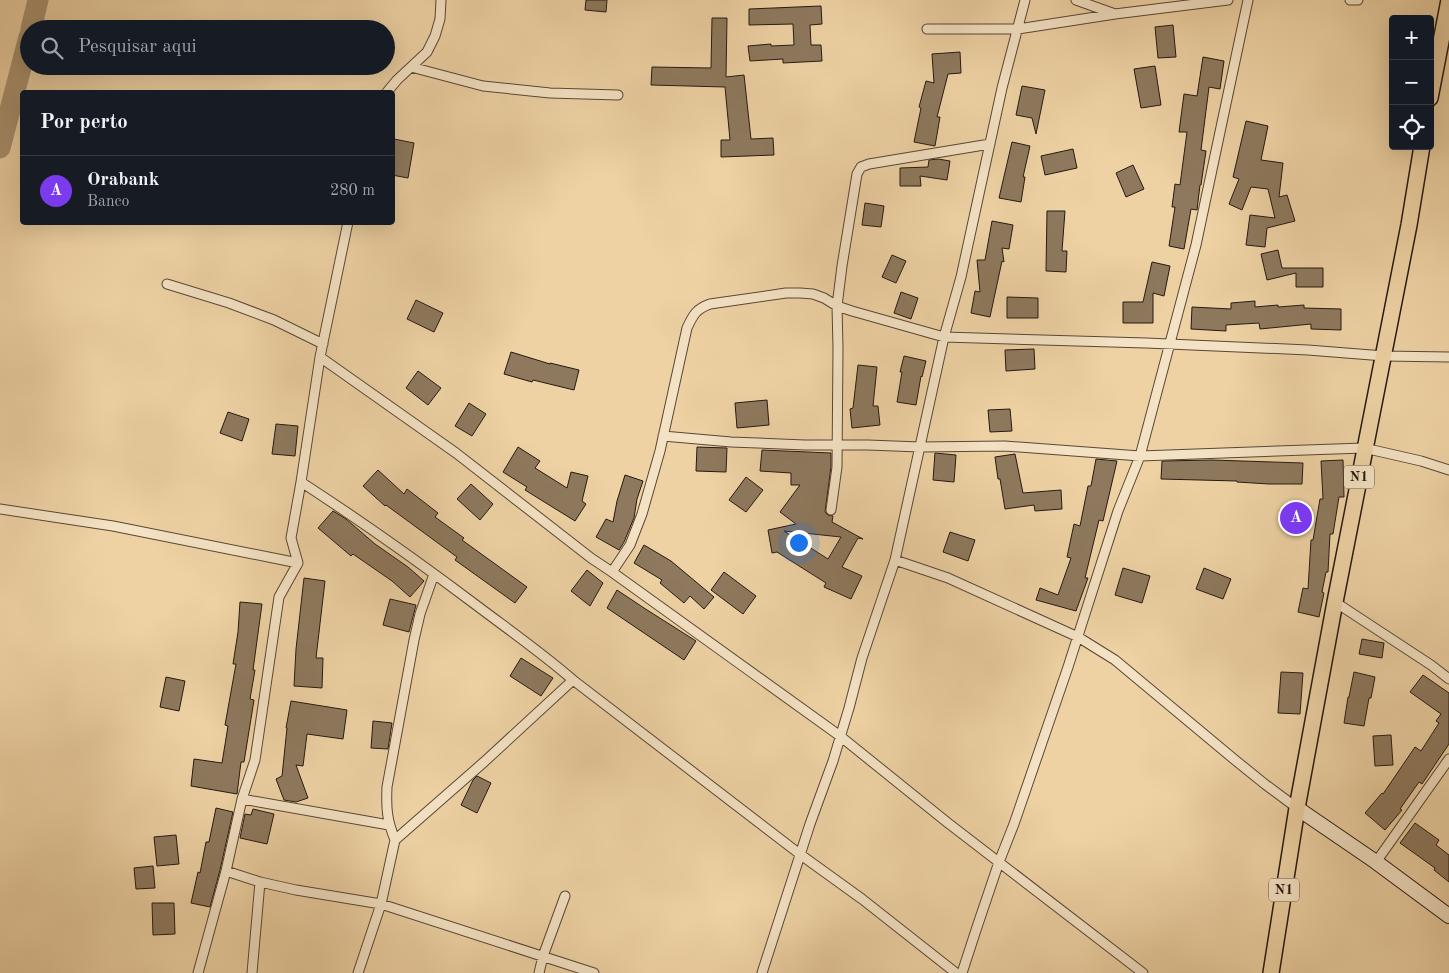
<!DOCTYPE html>
<html lang="pt">
<meta charset="utf-8">
<style>
:root{--surface:#171b24;--page:#242831;--text:#f1f3f6;--muted:#9ea1a6;--line:#363941;--accent:#7c3aed}
body{margin:0;font-family:"Old Standard TT",serif;background:var(--page);color:var(--text)}
.controls{position:absolute;right:15px;top:15px;display:grid;overflow:hidden;border-radius:5px;box-shadow:0 5px 20px #0002}
.controls button{width:45px;height:45px;display:grid;place-items:center;padding:0;border:0;border-bottom:1px solid var(--line);background:var(--surface);color:var(--text);font:25px sans-serif}
.you{position:absolute;left:798px;top:542px;width:18px;height:18px;margin:-12px;border:4px solid #fff;border-radius:50%;background:#1a73e8;box-shadow:0 0 0 8px #1a73e833}
.badge{display:grid;place-items:center;width:32px;height:32px;border-radius:50%;background:var(--accent);color:#fff;font-size:16px;font-weight:700}
.pin{position:absolute;translate:-50% -50%;border:2px solid #fff;box-shadow:0 1px 5px #0006}
.list{margin:0;padding:0;list-style:none}
h2{display:flex;justify-content:space-between;align-items:center;height:65px;margin:0;padding:0 20px;font-size:21px}
h2 small{font-size:16px;font-weight:400;color:var(--muted)}
.list li{display:grid;grid-template-columns:32px 1fr auto;gap:15px;align-items:center;box-sizing:border-box;height:70px;padding:0 20px;border-top:1px solid var(--line)}
.list b{display:block;font-size:19px;white-space:nowrap}
.list p{margin:0;font-size:16px;white-space:nowrap;color:var(--muted)}
.list em{font-size:16px;font-style:normal;color:var(--muted)}
.icon{flex:none;width:28px;height:28px;fill:none;stroke:currentColor;stroke-width:2;stroke-linecap:round;stroke-linejoin:round}
.map{position:relative;flex:none;width:1449px;height:973px;overflow:hidden}
.search{position:absolute;background:var(--surface);box-shadow:0 5px 20px #0002;left:20px;top:20px;width:375px;height:55px;display:flex;align-items:center;gap:12px;box-sizing:border-box;padding:0 18px;border-radius:28px;color:var(--muted);font-size:19px}
.panel{position:absolute;background:var(--surface);box-shadow:0 5px 20px #0002;left:20px;top:90px;width:375px;height:135px;border-radius:5px}
.map>svg:first-child{display:block}
.lines{fill:none;stroke-linecap:round;stroke-linejoin:round}
.river{stroke:#aa9372;stroke-width:21}
.building{fill:#8e795e;stroke:#261912;fill-rule:evenodd}
.minor-casing{stroke:#584736;stroke-width:11}
.secondary-casing{stroke:#261912;stroke-width:16}
.primary-casing{stroke:#261912;stroke-width:18}
.minor{stroke:#f4e2c4;stroke-width:9}
.secondary{stroke:#f4e2c4;stroke-width:14}
.primary{stroke:#eed2a4;stroke-width:15}
.labels{text-anchor:middle;dominant-baseline:central;stroke-width:4.5;stroke-linejoin:round;paint-order:stroke}
.shield{fill:#f4e2c4;stroke:#645547;stroke-width:1}
.shield-label{font-size:14px;font-weight:bold;fill:#261912}
</style>
<div class="map">
<svg width="1449" height="973" viewBox="0 0 1449 973">
<rect width="100%" height="100%" fill="#eed2a4"/>
<filter id="stains"><feTurbulence type="fractalNoise" baseFrequency=".004" numOctaves="4"/><feColorMatrix values="0 0 0 0 .2 0 0 0 0 .09 0 0 0 0 .02 0 0 0 .5 -.17"/></filter>
<radialGradient id="worn" r=".72"><stop offset=".6" stop-color="#630" stop-opacity="0"/><stop offset="1" stop-color="#630" stop-opacity=".3"/></radialGradient>
<g class="lines">
<path class="river" d="M31 29 38 0
M0 148 29 37"/>
</g>
<path class="building" d="M586 0H607L606 12 585 10Z
M821 6 822 24 810 25 811 45H821L822 61 783 63V59L750 61 748 46 771 44V46L794 45 793 24 749 25V9Z
M712 18H727L726 77 744 75 751 139 773 138 774 155 721 157V140H730L725 87 651 85 652 67 711 68Z
M1173 25 1176 57 1158 58 1155 27Z
M960 52 961 73 948 74 937 117H940L935 146 914 142 921 108 919 107 926 81 934 83 932 54Z
M1203 57 1224 61 1220 89 1209 87 1201 150 1206 151 1201 185H1200L1197 210 1191 209 1184 249 1169 246 1175 207H1172L1175 184 1180 185 1187 132H1179L1184 94 1197 96Z
M1155 66 1161 105 1141 108 1134 69Z
M1022 86 1045 90 1036 134 1032 118 1016 115Z
M1246 121 1268 126 1261 160 1283 163 1279 197 1287 195 1295 221 1267 228 1265 247 1246 245 1250 215 1275 218 1268 189 1251 187 1242 210 1229 204 1239 179 1233 177Z
M394 139 414 143 408 178 392 175Z
M1012 142 1030 146 1023 177H1025L1021 202 999 198Z
M1073 149 1077 168 1045 175 1041 156Z
M938 159 950 161 947 180 920 176 921 186H900V168L928 167 929 160Z
M1133 165 1144 189 1126 197 1116 173Z
M865 203 884 206 881 227 862 225Z
M1047 211H1065L1062 251H1067L1066 272 1046 271Z
M992 221 1013 225 1009 249 1002 248 1004 262 1002 261 990 317 971 313 975 291 980 292 977 260H985Z
M1278 250 1282 268H1323V287H1296V273L1267 280 1261 254Z
M892 255 906 261 896 283 882 277Z
M1152 262 1170 266 1164 296 1153 293V323H1123V302H1143Z
M901 292 918 298 911 319 894 313Z
M1007 297 1038 298V318H1007Z
M416 300 443 313 434 332 407 319Z
M1255 301V307L1278 305V307L1304 305V308L1341 309V330L1311 329V324L1260 329 1259 323 1226 325V331L1191 329 1192 307 1231 309V303Z
M1034 349 1035 369 1006 371 1005 350Z
M511 352 550 364V363L579 370 574 390 533 380 532 382 504 374Z
M904 356 926 361 922 377 921 376 916 405 897 402 902 372H900Z
M858 365 877 367 873 406H878L880 425 852 428 850 409 853 408Z
M418 371 441 388 428 405 406 388Z
M767 400 769 425 737 428 735 403Z
M469 403 486 414 472 436 455 426Z
M1010 409 1012 431 990 432 988 410Z
M228 412 249 419 242 441 220 433Z
M276 424 298 426 295 456 272 454Z
M518 447 540 461 535 468 567 488 571 472 588 476 582 501 586 504 575 521 525 490 527 487 503 472Z
M697 447 727 448 726 472 696 471Z
M762 450 831 453V467L825 512 828 515 833 516 832 522 863 539 858 538 842 567 862 576 851 599 824 587 826 583 777 552 772 553 768 530 796 524 780 512 800 485H791V473L760 471ZM784 531 841 537 828 559Z
M935 453 956 455 954 482 933 480Z
M1015 454 1023 493 1061 490 1062 509 1035 511 1034 505 1005 509 1000 479H998L995 457Z
M1096 459 1117 461 1103 521 1099 520 1085 578H1088L1076 611 1036 600 1040 588 1058 595 1071 558 1067 557 1074 524 1080 526 1088 486H1091Z
M1212 460 1303 463 1302 484H1269L1237 482V481L1161 479 1162 461Z
M1343 460 1344 497H1339L1333 534H1330L1328 572H1326L1322 592 1324 593 1319 617 1298 612 1303 588 1308 589 1311 540H1313L1320 499H1323L1321 461Z
M378 470 404 494 407 489 438 513 435 517 464 538 462 540 527 587 515 603 455 560 457 557 386 505 385 506 363 486Z
M625 475 643 481 637 499 634 518 624 542 619 550 596 537 606 519 613 522 617 501Z
M746 477 763 490 746 512 729 500Z
M471 484 493 504 480 520 457 499Z
M333 511 346 519 375 544 408 567 424 581 410 597 392 581 353 554 351 556 318 528Z
M950 532 975 540 968 561 943 552Z
M644 545 671 561 714 597 704 609 690 596 684 603 660 583 662 580 634 563Z
M1123 568 1150 576 1142 603 1115 595Z
M1204 568 1231 579 1223 599 1196 589Z
M587 570 603 583 590 606 571 591Z
M724 572 756 596 743 614 711 590Z
M304 578 325 581 316 658H323L322 688 294 686 296 649Z
M617 590 644 608 696 641 684 660 607 608Z
M390 599 416 605 409 632 383 625Z
M240 602 262 604 253 670H255L250 699 254 700 244 762H241L237 794 191 786 194 759 222 763 228 726 225 725 236 664H233L238 632Z
M1362 639 1384 643 1382 658 1359 654Z
M521 658 553 678 541 696 510 676Z
M1281 672 1303 673 1300 714 1278 713Z
M1354 672 1375 677 1371 698H1369L1364 726 1344 723 1348 697H1349Z
M1423 675 1449 693V744L1422 784 1419 782 1400 809 1402 810 1385 830 1365 813 1382 793 1383 794 1415 747 1421 751 1439 723 1436 721 1441 714 1410 692Z
M166 677 185 681 179 711 160 707Z
M291 701 347 710 343 739 307 734 303 766 296 765 308 798 296 802 284 800 276 779 282 776 287 728H286Z
M373 721 392 723 388 749 371 748Z
M1391 735 1393 765 1375 766 1373 736Z
M477 776 491 783 477 813 461 805 473 780Z
M216 808 233 812 220 870 210 907 191 903 198 872 200 873 206 842H209Z
M253 809 274 814 267 844 240 838 245 814 251 815Z
M1415 823 1439 840 1436 845 1449 855V882L1434 870 1435 868 1400 843Z
M176 835 179 864 157 866 154 837Z
M153 866 155 888 136 889 134 868Z
M152 903H174L175 934 153 935Z"/>
<g class="lines">
<g class="minor-casing">
<path id="minor" d="M1076 0 1115 14
M1350 0H1358
M927 29H1018L1115 14 1228 0
M411 67 483 86 550 93 618 95
M387 92 397 80 427 52 435 36 440 19 441 0
M167 284 229 303 274 320 323 344
M320 357 456 453 591 558 612 572 840 736 948 823 1143 973
M663 436 731 442 805 445H868L920 447 1005 446 1140 456 1364 448 1421 461 1449 470
M301 482C361 521 419 562 476 605 509 630 542 653 573 680L801 855 862 899 956 973
M0 509 113 526 298 563
M831 510 837 467 838 348 837 306 842 266 857 174 861 167 869 164 990 144
M895 560 948 578 1078 637 1115 660 1235 760 1266 785 1297 808
M612 572 630 545 642 514 660 451 687 328C693 315 696 309 710 304L786 293H800L813 294 824 298 837 306 852 311 944 337 1146 343 1308 350 1384 356 1449 357
M1335 602 1431 665 1449 679
M242 799 389 825
M395 840C387 820 386 809 387 787L414 640 420 614 434 574
M1376 862 1449 759
M226 871 260 882 296 890 381 904 594 973
M198 973 226 871 242 799 255 760 279 597 298 563 291 538 301 482 320 357 348 222
M252 973 260 882
M358 973 381 904 395 840 484 762 573 680
M539 973 543 956 565 896
M762 973 810 824 833 761 849 708 862 658 895 560 944 337 961 277 1002 88 1025 0
M962 973 977 927 999 862 1014 824 1068 667 1118 511 1140 456 1196 245 1248 0"/>
</g>
<g class="secondary-casing">
<path id="secondary" d="M1297 808 1376 862 1449 916"/>
</g>
<g class="primary-casing">
<path id="primary" d="M1430 98 1449 0
M1271 973 1297 808 1335 602 1409 225 1422 146"/>
</g>
<use href="#minor" class="minor"/>
<use href="#secondary" class="secondary"/>
<use href="#primary" class="primary"/>
</g>
<g class="labels">
<g class="shield">
<rect x="1344" y="465.5" width="30" height="23" rx="4"/>
<rect x="1269" y="878.5" width="30" height="23" rx="4"/>
</g>
<g class="shield-label">
<text x="1359" y="477">N1</text>
<text x="1284" y="890">N1</text>
</g>
</g>
<rect width="100%" height="100%" filter="url(#stains)"/>
<rect width="100%" height="100%" fill="url(#worn)"/>
</svg>
<div class="controls">
<button>+</button>
<button>−</button>
<button><svg class="icon" aria-label="locate" viewBox="0 0 24 24"><circle cx="12" cy="12" r="6"/><path d="M12 2v4M12 18v4M2 12h4M18 12h4"/></svg></button>
</div>
<div class="you"></div>
<div class="pin badge" style="left:1296px;top:518px">A</div>
<div class="search"><svg class="icon" aria-label="search" viewBox="0 0 24 24"><circle cx="10" cy="10" r="6"/><path d="M15 15l6 6"/></svg>Pesquisar aqui</div>
<section class="panel">
<h2>Por perto<small></small></h2>
<ul class="list">
<li><span class="badge">A</span><div><b>Orabank</b><p>Banco</p></div><em>280 m</em></li>
</ul>
</section>
</div>
